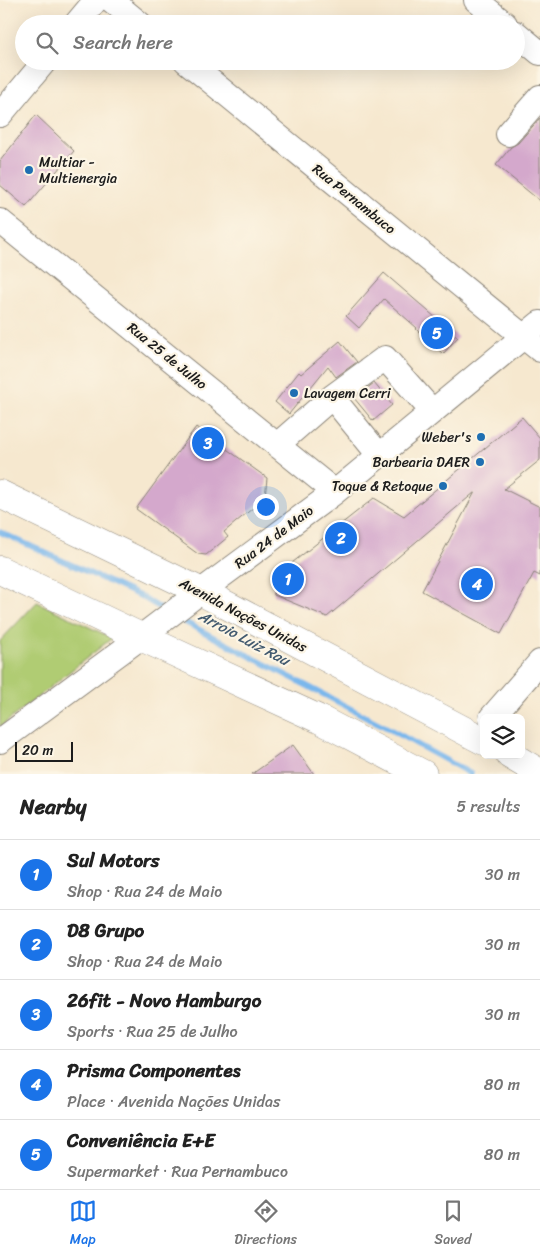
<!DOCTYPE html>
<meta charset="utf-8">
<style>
:root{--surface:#fff;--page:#f2f2f2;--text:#222;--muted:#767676;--line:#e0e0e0;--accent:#1a73e8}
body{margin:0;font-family:Sriracha,sans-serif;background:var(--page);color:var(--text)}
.controls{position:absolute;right:15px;bottom:15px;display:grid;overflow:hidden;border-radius:8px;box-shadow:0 5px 20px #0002}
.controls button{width:45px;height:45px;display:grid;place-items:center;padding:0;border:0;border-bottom:1px solid var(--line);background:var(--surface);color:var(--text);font:25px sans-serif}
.scale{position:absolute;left:15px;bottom:12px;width:58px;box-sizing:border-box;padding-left:5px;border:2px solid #1c1c1c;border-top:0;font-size:14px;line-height:18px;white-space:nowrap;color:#1c1c1c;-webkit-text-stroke:4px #fcf5e5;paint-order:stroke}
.you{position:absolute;left:265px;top:506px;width:18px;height:18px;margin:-12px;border:4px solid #fff;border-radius:50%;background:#1a73e8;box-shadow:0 0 0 8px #1a73e833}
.badge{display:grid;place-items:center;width:32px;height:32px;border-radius:50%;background:var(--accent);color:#fff;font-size:16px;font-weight:700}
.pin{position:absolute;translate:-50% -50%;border:2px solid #fff;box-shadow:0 1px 5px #0006}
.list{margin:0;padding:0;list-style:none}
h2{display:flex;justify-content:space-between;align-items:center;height:65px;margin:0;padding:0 20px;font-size:21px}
h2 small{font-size:16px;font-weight:400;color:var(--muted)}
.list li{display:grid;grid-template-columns:32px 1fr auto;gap:15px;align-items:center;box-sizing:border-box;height:70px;padding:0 20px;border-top:1px solid var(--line)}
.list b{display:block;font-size:19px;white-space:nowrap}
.list p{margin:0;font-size:16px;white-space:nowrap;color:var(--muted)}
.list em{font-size:16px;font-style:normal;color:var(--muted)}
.icon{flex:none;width:28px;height:28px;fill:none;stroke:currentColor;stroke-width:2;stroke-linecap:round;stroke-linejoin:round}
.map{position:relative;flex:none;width:540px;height:774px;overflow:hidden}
.search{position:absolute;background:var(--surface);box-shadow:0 5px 20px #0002;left:15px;right:15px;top:15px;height:55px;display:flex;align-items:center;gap:12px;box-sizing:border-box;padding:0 18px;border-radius:28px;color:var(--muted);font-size:19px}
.sheet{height:415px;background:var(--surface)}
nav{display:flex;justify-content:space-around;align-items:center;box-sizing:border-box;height:70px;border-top:1px solid var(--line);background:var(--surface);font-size:14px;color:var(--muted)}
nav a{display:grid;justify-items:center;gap:2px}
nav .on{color:var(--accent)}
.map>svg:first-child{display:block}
.green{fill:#b0cc73;stroke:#667448}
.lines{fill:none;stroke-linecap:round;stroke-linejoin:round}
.stream{stroke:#7ab7ec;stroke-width:5.5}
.building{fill:#d4a8cc}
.minor-casing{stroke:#898276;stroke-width:26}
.major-casing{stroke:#898276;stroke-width:29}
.minor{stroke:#fff;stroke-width:24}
.major{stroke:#fff;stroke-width:28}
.poi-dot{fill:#1f6fb2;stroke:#fcf5e5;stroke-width:2}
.labels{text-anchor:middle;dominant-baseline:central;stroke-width:4.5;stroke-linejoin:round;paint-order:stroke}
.poi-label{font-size:14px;fill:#1c1c1c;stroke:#fcf5e5;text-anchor:end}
.street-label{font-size:14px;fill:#1c1c1c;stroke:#fcf5e5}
.water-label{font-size:15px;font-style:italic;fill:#425a6f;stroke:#fcf5e5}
</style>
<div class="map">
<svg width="540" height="774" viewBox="0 0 540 774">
<rect width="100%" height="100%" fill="#fcf5e5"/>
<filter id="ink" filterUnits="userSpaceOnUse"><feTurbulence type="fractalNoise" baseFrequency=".02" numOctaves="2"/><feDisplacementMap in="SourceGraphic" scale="10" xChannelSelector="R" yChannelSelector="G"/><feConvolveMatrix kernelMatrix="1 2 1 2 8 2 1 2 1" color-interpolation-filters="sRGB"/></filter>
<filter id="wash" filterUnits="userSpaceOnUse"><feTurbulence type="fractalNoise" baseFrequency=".0096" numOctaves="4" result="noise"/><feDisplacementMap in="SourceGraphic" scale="20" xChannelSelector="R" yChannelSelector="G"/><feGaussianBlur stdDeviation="1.12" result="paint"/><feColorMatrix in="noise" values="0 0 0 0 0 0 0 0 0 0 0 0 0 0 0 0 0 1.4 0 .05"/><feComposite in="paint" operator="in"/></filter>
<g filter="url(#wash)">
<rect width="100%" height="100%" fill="#f6e8cf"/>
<path class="green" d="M37 602 112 638 0 727V641Z"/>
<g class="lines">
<path class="stream" d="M0 532 142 597 165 611
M177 618 382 725 471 774"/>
</g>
<g id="blocks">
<path class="building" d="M36 115 74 151 26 207 0 185V161Z
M540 118V201L496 165 511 147 518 143Z
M384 273 458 337 443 354 416 329 417 328 384 299 359 328 346 316Z
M340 341 357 362 336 377 328 366 289 414 275 402 299 372 301 374Z
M374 383 392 405 373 421 354 398Z
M522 417 540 438V460L504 489 540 507V576L534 573 501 634 422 591 475 492 327 617 274 595 273 578 374 498 404 516Z
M196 427 267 478 265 498 224 532 228 537 206 555 198 554 136 509Z
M293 745 314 774H252Z"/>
</g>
</g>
<g filter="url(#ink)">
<use href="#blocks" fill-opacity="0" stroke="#898276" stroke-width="1"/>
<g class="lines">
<g class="minor-casing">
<path id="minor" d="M111 0 140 24
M476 0 505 24
M76 24 96 0
M516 33 540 53
M186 61 540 350
M0 115 45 61
M508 134 540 97
M0 221 335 492
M332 397 379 455
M277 445 332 397 385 358 432 411
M491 718 540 662
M0 741 141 637 204 589 335 492 540 323"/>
</g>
<g class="major-casing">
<path id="major" d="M0 494 200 591 484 741
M0 570 141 637 319 719 423 774
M510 755 540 773"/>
</g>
<use href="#minor" class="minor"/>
<use href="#major" class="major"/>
</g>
</g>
<g class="poi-dot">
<circle cx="29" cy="170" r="5"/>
<circle cx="294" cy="393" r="5"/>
<circle cx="481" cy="437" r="5"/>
<circle cx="480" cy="462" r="5"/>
<circle cx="443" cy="486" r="5"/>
</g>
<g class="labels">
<g class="poi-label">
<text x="39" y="162" text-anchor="start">Multiar -<tspan x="39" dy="16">Multienergia</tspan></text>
<text x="304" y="393" text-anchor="start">Lavagem Cerri</text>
<text x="471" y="437">Weber's</text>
<text x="470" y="462">Barbearia DAER</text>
<text x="433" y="486">Toque &amp; Retoque</text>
</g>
<g class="street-label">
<text transform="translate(354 199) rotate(39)">Rua Pernambuco</text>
<text transform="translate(167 356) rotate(39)">Rua 25 de Julho</text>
<text transform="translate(274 537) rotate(-37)">Rua 24 de Maio</text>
<text transform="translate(243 615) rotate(28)">Avenida Nações Unidas</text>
</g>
<g class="water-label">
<text transform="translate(244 638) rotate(28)">Arroio Luiz Rau</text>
</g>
</g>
</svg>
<div class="controls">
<button><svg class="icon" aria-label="layers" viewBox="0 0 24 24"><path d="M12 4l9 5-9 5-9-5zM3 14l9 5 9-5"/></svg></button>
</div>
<div class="scale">20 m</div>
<div class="you"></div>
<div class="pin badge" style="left:288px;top:579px">1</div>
<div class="pin badge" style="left:341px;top:538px">2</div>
<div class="pin badge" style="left:208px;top:443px">3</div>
<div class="pin badge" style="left:477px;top:584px">4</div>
<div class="pin badge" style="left:437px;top:333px">5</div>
<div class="search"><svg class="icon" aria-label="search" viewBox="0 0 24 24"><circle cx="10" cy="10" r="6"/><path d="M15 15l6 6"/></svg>Search here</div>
</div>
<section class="sheet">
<h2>Nearby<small>5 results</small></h2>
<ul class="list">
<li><span class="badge">1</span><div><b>Sul Motors</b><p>Shop · Rua 24 de Maio</p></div><em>30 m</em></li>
<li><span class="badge">2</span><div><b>D8 Grupo</b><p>Shop · Rua 24 de Maio</p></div><em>30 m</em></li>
<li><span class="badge">3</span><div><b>26fit - Novo Hamburgo</b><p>Sports · Rua 25 de Julho</p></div><em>30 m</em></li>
<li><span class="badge">4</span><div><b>Prisma Componentes</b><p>Place · Avenida Nações Unidas</p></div><em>80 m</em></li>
<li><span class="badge">5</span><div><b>Conveniência E+E</b><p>Supermarket · Rua Pernambuco</p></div><em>80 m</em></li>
</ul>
</section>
<nav>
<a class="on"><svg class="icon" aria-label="map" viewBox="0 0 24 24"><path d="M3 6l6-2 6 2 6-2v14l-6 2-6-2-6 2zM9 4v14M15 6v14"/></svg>Map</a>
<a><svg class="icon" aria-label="directions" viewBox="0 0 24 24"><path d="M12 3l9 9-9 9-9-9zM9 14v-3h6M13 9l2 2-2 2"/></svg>Directions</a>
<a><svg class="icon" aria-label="saved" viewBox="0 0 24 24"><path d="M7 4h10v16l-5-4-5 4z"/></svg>Saved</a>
</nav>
